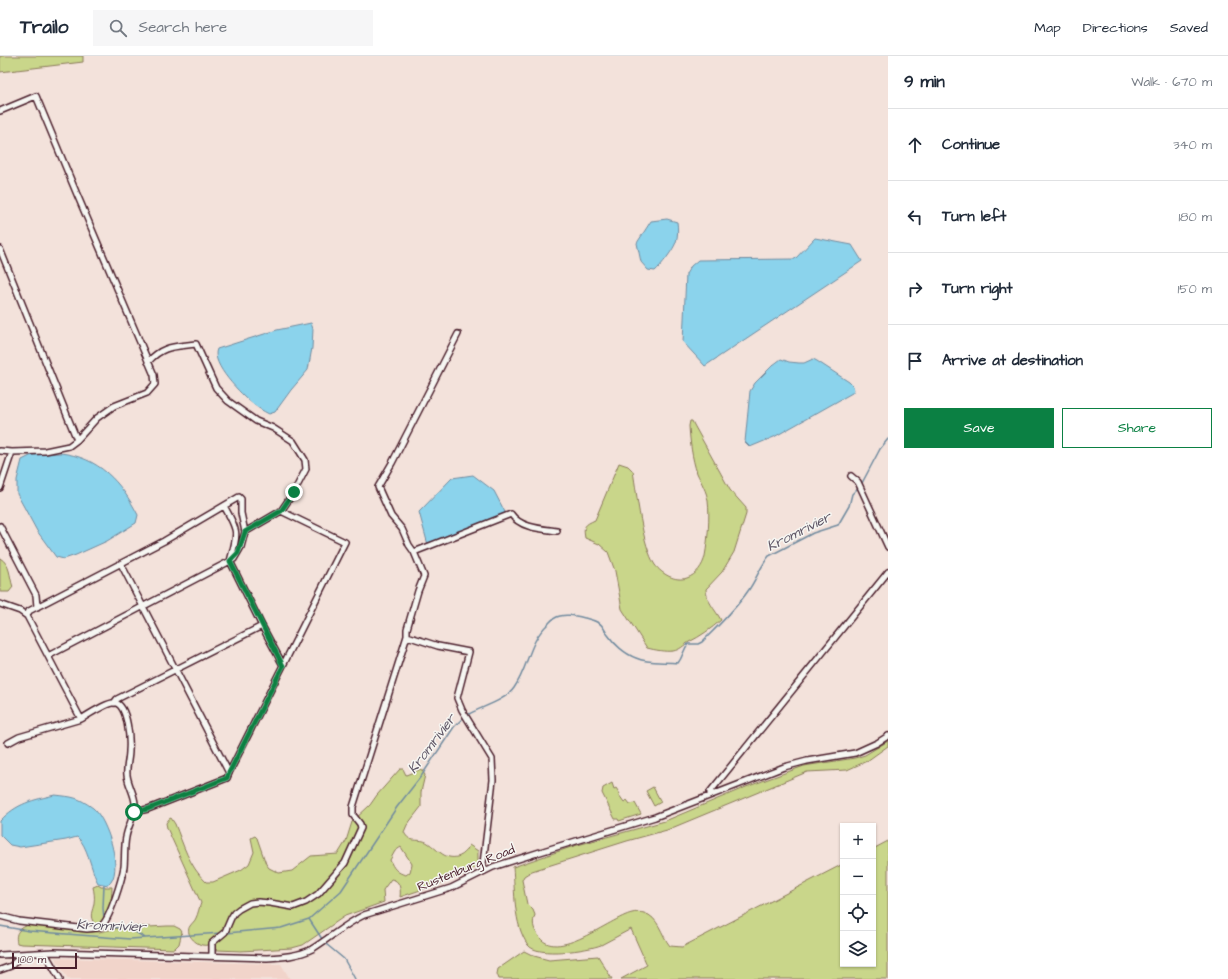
<!DOCTYPE html>
<meta charset="utf-8">
<style>
:root{--surface:#fff;--page:#f6f6f7;--text:#1f2937;--muted:#747a83;--line:#e0e1e3;--accent:#0b8043}
body{margin:0;font-family:"Architects Daughter",sans-serif;background:var(--page);color:var(--text)}
.controls{position:absolute;right:12px;bottom:12px;display:grid;overflow:hidden;border-radius:0px;box-shadow:0 1px 3px #0004}
.controls button{width:36px;height:36px;display:grid;place-items:center;padding:0;border:0;border-bottom:1px solid var(--line);background:var(--surface);color:var(--text);font:20px sans-serif}
.scale{position:absolute;left:12px;bottom:10px;width:65px;box-sizing:border-box;padding-left:4px;border:2px solid #4a1f2b;border-top:0;font-size:11px;line-height:14px;white-space:nowrap;color:#4a1f2b;-webkit-text-stroke:3px #f6f6f2;paint-order:stroke}
.stop{position:absolute;width:12px;height:12px;margin:-9px;border:3px solid #0b8043;border-radius:50%;background:#fff}
.stop.end{background:#0b8043;border-color:#fff;box-shadow:0 1px 4px #0008}
.list{margin:0;padding:0;list-style:none}
h2{display:flex;justify-content:space-between;align-items:center;height:52px;margin:0;padding:0 16px;font-size:17px}
h2 small{font-size:13px;font-weight:400;color:var(--muted)}
.list li{display:grid;grid-template-columns:26px 1fr auto;gap:12px;align-items:center;box-sizing:border-box;height:72px;padding:0 16px;border-top:1px solid var(--line)}
.list b{display:block;font-size:15px;white-space:nowrap}
.list em{font-size:13px;font-style:normal;color:var(--muted)}
.actions{display:flex;gap:8px;padding:12px 16px}
.actions a{flex:1;padding:9px 0;border:1px solid var(--accent);border-radius:0px;text-align:center;font-size:14px;color:var(--accent)}
.actions .main{background:var(--accent);color:#fff}
.icon{flex:none;width:22px;height:22px;fill:none;stroke:currentColor;stroke-width:2;stroke-linecap:round;stroke-linejoin:round}
.map{position:relative;flex:none;width:888px;height:923px;overflow:hidden}
header{display:flex;align-items:center;gap:24px;box-sizing:border-box;height:56px;padding:0 20px;background:var(--surface);border-bottom:1px solid var(--line)}
header strong{font-size:19px}
nav{display:flex;gap:22px;margin-inline-start:auto;font-size:14px}
.search{width:280px;height:36px;background:var(--page);display:flex;align-items:center;gap:10px;box-sizing:border-box;padding:0 14px;border-radius:0px;color:var(--muted);font-size:15px}
main{display:flex}
aside{flex:1;background:var(--surface)}
.map>svg:first-child{display:block}
.built{fill:#f1d4ca}
.green{fill:#c9d68a;stroke:#8a7a5a;fill-rule:evenodd}
.water{fill:#8bd3ec;stroke:#718b9f}
.lines{fill:none;stroke-linecap:round;stroke-linejoin:round}
.stream{stroke:#718b9f;stroke-width:1.5}
.minor-casing{stroke:#4a1f2b;stroke-width:8}
.minor{stroke:#f6f6f2;stroke-width:5}
.route{stroke:#0b8043;stroke-width:5}
.labels{text-anchor:middle;dominant-baseline:central;stroke-width:3;stroke-linejoin:round;paint-order:stroke}
.street-label{font-size:13px;fill:#4a1f2b;stroke:#f6f6f2}
.water-label{font-size:14px;font-style:italic;fill:#5e5565;stroke:#f6f6f2}
</style>
<header>
<strong>Trailo</strong>
<div class="search"><svg class="icon" aria-label="search" viewBox="0 0 24 24"><circle cx="10" cy="10" r="6"/><path d="M15 15l6 6"/></svg>Search here</div>
<nav><a>Map</a><a>Directions</a><a>Saved</a></nav>
</header>
<main>
<div class="map">
<svg width="888" height="923" viewBox="0 0 888 923">
<rect width="100%" height="100%" fill="#f3e2db"/>
<filter id="ink" filterUnits="userSpaceOnUse"><feTurbulence type="fractalNoise" baseFrequency=".025" numOctaves="2"/><feDisplacementMap in="SourceGraphic" scale="8" xChannelSelector="R" yChannelSelector="G"/><feConvolveMatrix kernelMatrix="1 2 1 2 8 2 1 2 1" color-interpolation-filters="sRGB"/></filter>
<g filter="url(#ink)">
<path class="built" d="M55 902 281 908 290 923H68Z"/>
<path class="green" d="M0 0H83V6L0 16Z
M690 365H692L694 369 730 434 746 452V458L734 496 722 516 706 533C706 545 715 553 721 564 711 573 701 580 689 586 684 589 680 594 673 595 665 596 655 594 647 592L622 553 615 515 608 496 599 488 585 482C583 470 584 469 595 464L619 407 628 410 633 415C637 439 642 489 655 509 662 518 675 526 687 522 696 519 703 510 705 500 708 484 710 461 708 445 707 436 701 426 697 417 692 402 690 386 689 370Z
M0 502C11 509 9 520 13 531L9 536H0Z
M888 685V690L867 705 847 714 807 716 667 774 627 785 532 815 524 820 522 824 527 848 533 854 535 859C532 867 533 872 538 879 555 909 610 862 632 857 635 856 641 856 644 857 659 861 661 879 670 890L682 891 843 808V908H873V793L888 785V923H621L647 909 631 873C621 878 611 884 601 889 588 894 537 902 528 889 513 868 515 835 513 811L574 790 665 765 746 731 804 710 855 702 865 699Z
M400 713H403L406 719 421 713 425 719 421 736V751L407 769 404 776C410 789 419 781 428 787 433 790 436 794 441 797 451 805 465 802 469 789L478 795V809L477 811 444 826 400 841C401 833 400 824 391 823L383 834 384 846 345 860 303 889 292 892 241 895 217 894 214 889C209 888 206 890 202 889 194 887 185 877 190 870 192 867 195 865 196 862 198 858 199 852 201 847L167 772 166 767 169 763 171 762 175 768C183 788 189 810 206 826H213L241 814 249 808 254 796 251 782 255 780 257 782 266 808 269 812 279 817 292 815 311 800 338 798 346 785 352 766 370 749 377 739ZM401 791 412 808 410 816 406 819C397 817 393 812 390 804L395 795Z
M612 727 614 733 616 732 620 738 619 739 624 746 627 744 630 748 635 747 641 758 619 765 618 763H615L602 737 603 732Z
M653 731 661 746 654 750 646 735Z
M98 829 101 831H112C112 846 109 857 100 869L95 868C88 860 93 855 94 847 95 841 94 836 93 831Z
M32 867 44 871 65 873 88 876H99L129 870 149 871 167 870H174L180 873 182 876 179 888 174 893 21 888 17 887C14 874 22 872 32 867Z
M524 895 534 900 549 904 598 900 612 923H499L497 918 498 913Z"/>
<path class="water" d="M667 163 677 166C678 172 678 180 676 186 674 193 661 210 655 215L648 214 641 206 637 187 651 165Z
M815 182 852 189 862 205 705 310 683 286 686 218 691 210 698 204 795 203Z
M311 267 313 273 312 292 308 314 291 334 275 356 269 358C263 355 258 352 253 348 242 339 210 308 217 293L277 274Z
M781 303 789 306 799 307H804L813 303 817 305 849 326 853 330 854 334 852 337 774 381 750 391 745 386 750 335 755 327 773 309Z
M60 397C99 401 121 426 138 459L136 467 107 485 76 499 64 503 56 501 37 475 17 438V424L22 404 32 399Z
M473 419 494 435 506 458 428 489 419 456 452 422Z
M55 739C73 741 78 741 93 752 107 763 125 817 108 829L98 827C91 815 88 789 77 781L66 784 20 791 10 789 0 779V765C17 747 33 744 55 739Z"/>
<g class="lines">
<path class="stream" d="M861 429 880 393 888 383
M467 659C481 651 505 645 514 632 529 611 528 586 548 568 550 566 552 563 555 562 563 557 576 560 585 562 589 563 595 565 599 567 603 569 605 575 608 579 614 588 625 598 636 602 649 608 664 605 678 607 683 601 683 594 688 588H698L702 586C718 570 735 554 748 535 756 524 760 511 769 500L813 477 838 469 849 450 852 438 859 431
M104 829 103 852 104 863
M309 863 322 883
M107 867 112 871 131 873 145 882
M0 870 29 875 130 883 222 877
M227 877 281 872 309 863 341 835 397 751 422 719 454 671 464 661
M326 888 344 903 355 923"/>
<g class="minor-casing">
<path id="minor" d="M0 55 36 40 76 136 154 319 155 328 147 337 114 350 97 362 77 384 69 390 45 395 12 396
M0 193 77 384
M458 278 392 407 378 431 391 460 402 473 409 489 414 496 511 458C520 472 542 473 557 475
M0 395 12 396 0 432
M851 420 858 426 888 491
M0 470 36 539 37 551
M245 476 281 455
M414 496 424 520 418 535 407 573V580L438 590 469 596 457 642 462 654 492 703 493 724 482 816
M121 508 229 717
M0 548 20 555 27 560
M262 570 283 609
M114 647 117 643 262 570 230 505C238 477 239 476 224 450
M8 687 19 681 81 663
M710 739V736L888 516
M134 756 148 753 227 722 229 717 345 486 281 455 294 436 306 413 305 404 293 385 273 372 256 365 228 345 216 332 196 288C175 291 163 289 148 306
M0 860 19 865 87 873C92 872 97 873 101 870 110 864 122 822 124 811 125 801 124 791 126 781 128 769 135 760 135 748 135 739 128 729 127 719 126 711 129 703 129 695 130 684 128 651 116 647 109 645 88 659 81 663L27 560 29 555 164 485 239 441 241 443V457L245 476 241 491 234 503 48 600
M45 897 60 923
M0 899 54 896 267 902C283 901 298 900 312 893 330 882 345 868 364 859L451 832 493 811 540 796 655 761 784 711 807 705 855 697 877 687 888 680
M212 900V887L225 876 231 862 234 857 239 853 250 847 258 846 270 847 293 851 306 846 318 838 345 807 361 772 360 768 353 759V751L407 580
M0 914 11 910 23 898"/>
</g>
<use href="#minor" class="minor"/>
</g>
</g>
<g class="lines" filter="url(#ink)">
<path class="route" d="M134 756 148 753 227 722 229 717 283 610 230 505 238 497 245 476 281 455 294 436"/>
</g>
<g class="labels">
<g class="street-label">
<text transform="translate(466 812) rotate(-22)">Rustenburg Road</text>
</g>
<g class="water-label">
<text transform="translate(799 476) rotate(-27)">Kromrivier</text>
<text transform="translate(432 688) rotate(-53)">Kromrivier</text>
<text transform="translate(111 870) rotate(2)">Kromrivier</text>
</g>
</g>
</svg>
<div class="controls">
<button>+</button>
<button>−</button>
<button><svg class="icon" aria-label="locate" viewBox="0 0 24 24"><circle cx="12" cy="12" r="6"/><path d="M12 2v4M12 18v4M2 12h4M18 12h4"/></svg></button>
<button><svg class="icon" aria-label="layers" viewBox="0 0 24 24"><path d="M12 4l9 5-9 5-9-5zM3 14l9 5 9-5"/></svg></button>
</div>
<div class="scale">100 m</div>
<div class="stop" style="left:134px;top:756px"></div>
<div class="stop end" style="left:294px;top:436px"></div>
</div>
<aside>
<h2>9 min<small>Walk · 670 m</small></h2>
<ul class="list">
<li><svg class="icon" aria-label="ahead" viewBox="0 0 24 24"><path d="M12 20V5M6 11l6-6 6 6"/></svg><div><b>Continue</b></div><em>340 m</em></li>
<li><svg class="icon" aria-label="left" viewBox="0 0 24 24"><path d="M17 20v-9H6M10 6l-5 5 5 5"/></svg><div><b>Turn left</b></div><em>180 m</em></li>
<li><svg class="icon" aria-label="right" viewBox="0 0 24 24"><path d="M7 20v-9h11M14 6l5 5-5 5"/></svg><div><b>Turn right</b></div><em>150 m</em></li>
<li><svg class="icon" aria-label="arrive" viewBox="0 0 24 24"><path d="M6 21V4h12l-3 4 3 4H6"/></svg><div><b>Arrive at destination</b></div></li>
</ul>
<div class="actions"><a class="main">Save</a><a>Share</a></div>
</aside>
</main>
